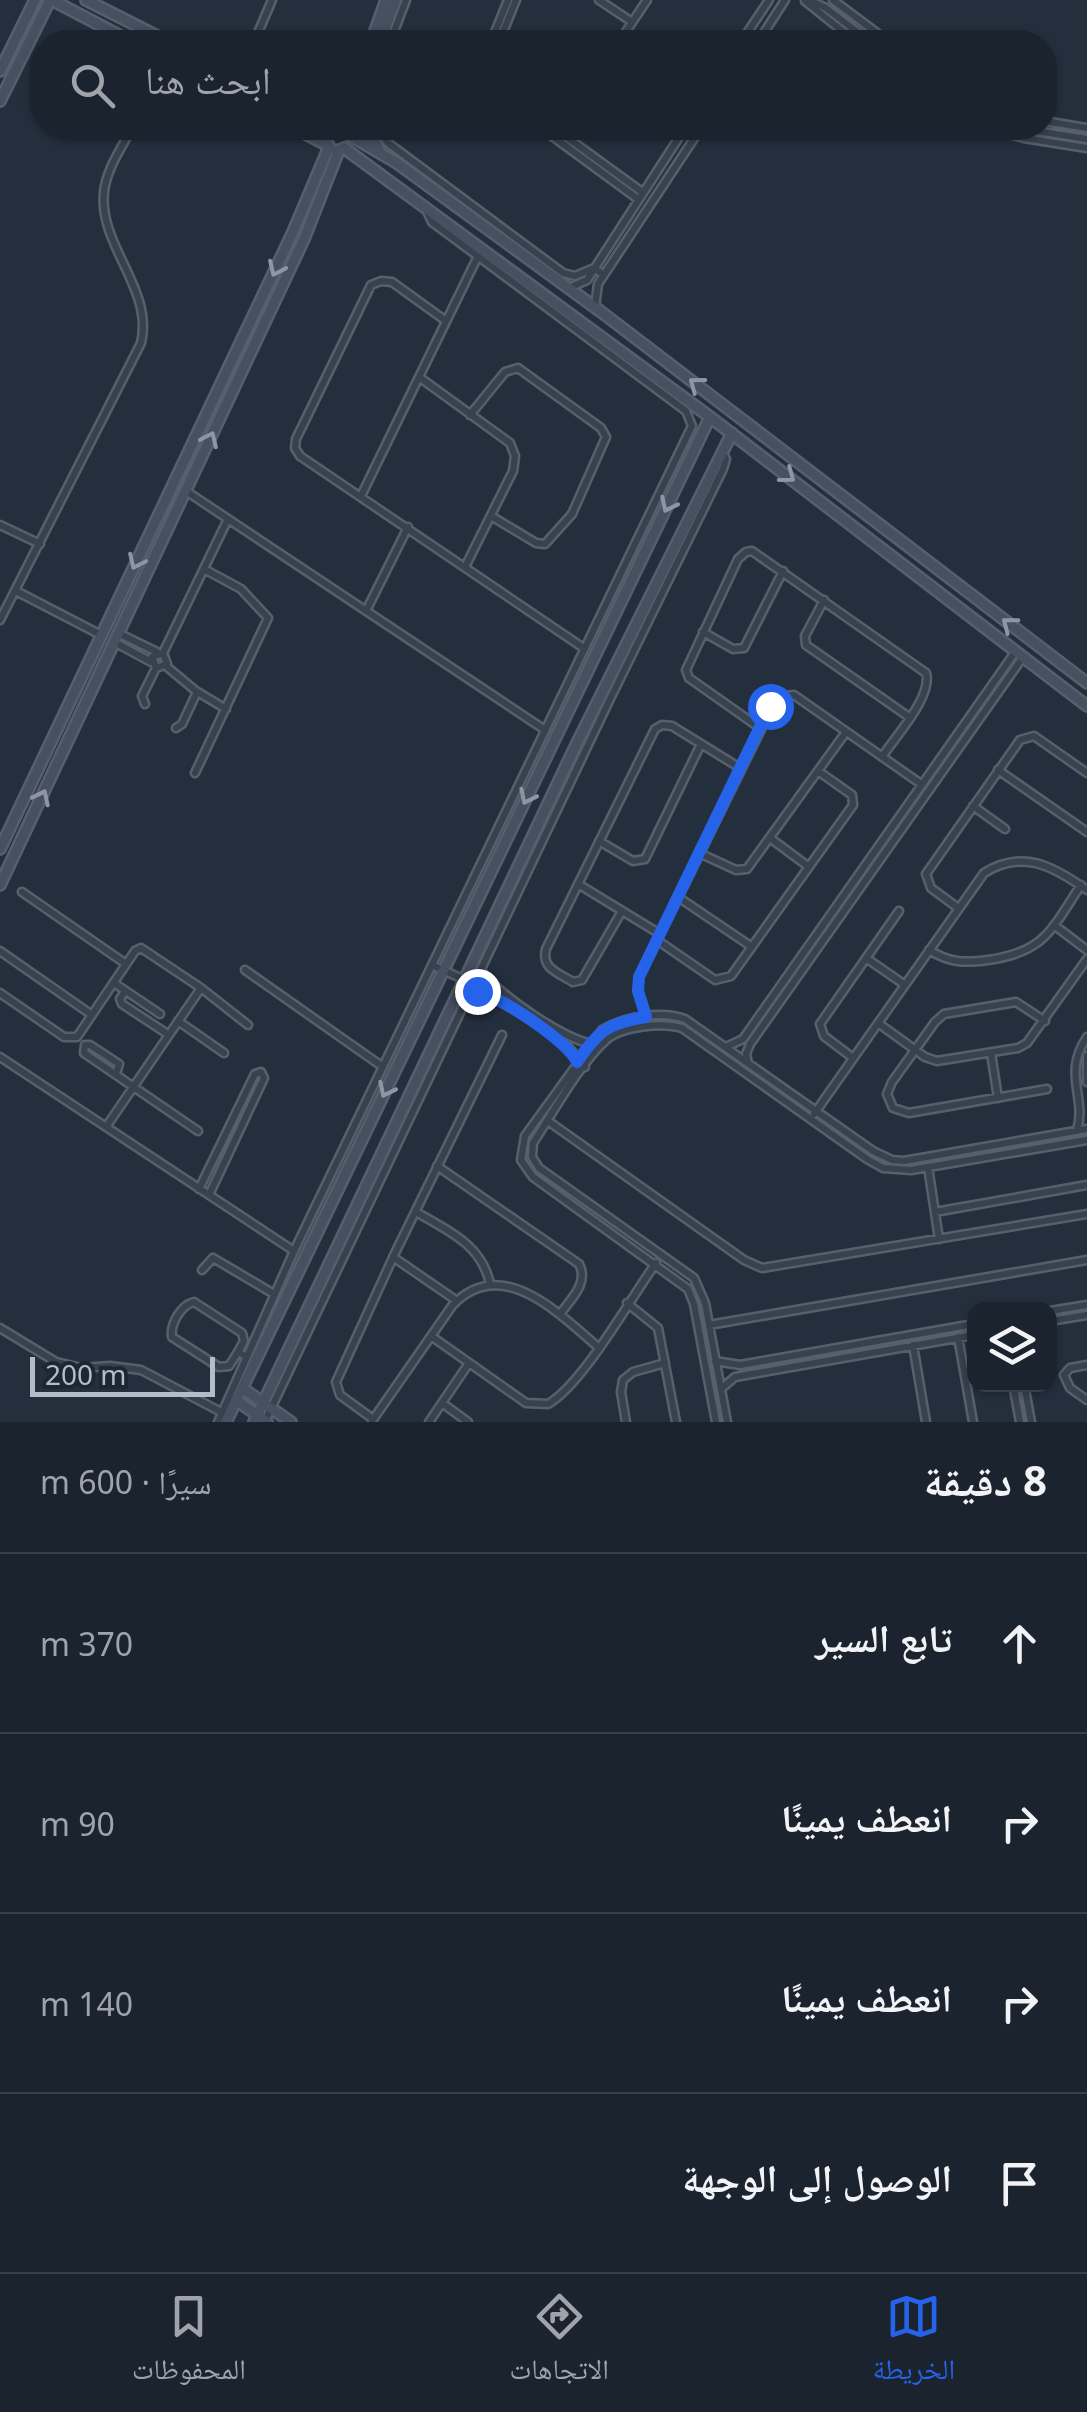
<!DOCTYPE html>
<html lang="ar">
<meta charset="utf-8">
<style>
:root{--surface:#1b232e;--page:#242b36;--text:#f1f3f6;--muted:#a0a4aa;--line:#39404a;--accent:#2563eb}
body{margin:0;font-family:"Noto Sans","Noto Naskh Arabic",sans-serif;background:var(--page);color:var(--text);direction:rtl}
.controls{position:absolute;right:30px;bottom:30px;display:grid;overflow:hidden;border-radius:20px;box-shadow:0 2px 8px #0004}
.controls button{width:90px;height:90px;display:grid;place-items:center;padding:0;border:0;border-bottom:2px solid var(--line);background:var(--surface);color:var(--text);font:50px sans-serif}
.scale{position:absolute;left:30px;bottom:25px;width:185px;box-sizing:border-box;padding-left:10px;border:5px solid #b4bcc9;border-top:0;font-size:28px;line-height:35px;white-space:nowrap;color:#b4bcc9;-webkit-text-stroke:8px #1d2633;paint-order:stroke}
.stop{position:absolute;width:30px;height:30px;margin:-22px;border:8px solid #2563eb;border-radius:50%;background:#fff}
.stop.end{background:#2563eb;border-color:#fff;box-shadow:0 2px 10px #0008}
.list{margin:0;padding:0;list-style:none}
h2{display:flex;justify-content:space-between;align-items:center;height:130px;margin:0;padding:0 40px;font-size:42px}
h2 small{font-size:32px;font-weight:400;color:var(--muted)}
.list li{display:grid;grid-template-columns:65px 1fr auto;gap:30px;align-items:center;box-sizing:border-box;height:180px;padding:0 40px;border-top:2px solid var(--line)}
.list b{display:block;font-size:38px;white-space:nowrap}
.list em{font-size:32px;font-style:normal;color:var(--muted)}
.icon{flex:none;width:55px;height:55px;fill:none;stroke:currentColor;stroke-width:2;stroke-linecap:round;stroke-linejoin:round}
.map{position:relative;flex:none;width:1087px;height:1422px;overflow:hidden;direction:ltr}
.search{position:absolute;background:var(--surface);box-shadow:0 2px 8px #0004;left:30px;right:30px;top:30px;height:110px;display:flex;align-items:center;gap:25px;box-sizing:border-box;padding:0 35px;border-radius:40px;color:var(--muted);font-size:38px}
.sheet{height:850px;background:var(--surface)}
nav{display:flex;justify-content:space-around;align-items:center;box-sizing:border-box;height:140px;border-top:2px solid var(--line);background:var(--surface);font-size:28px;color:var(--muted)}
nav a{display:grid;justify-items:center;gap:5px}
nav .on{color:var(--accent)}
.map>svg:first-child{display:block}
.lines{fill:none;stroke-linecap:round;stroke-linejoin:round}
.street-casing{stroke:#565f6c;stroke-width:11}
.secondary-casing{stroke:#565f6c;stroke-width:14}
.street{stroke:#38414e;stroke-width:6}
.secondary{stroke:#465061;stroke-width:9}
.oneway{stroke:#8e96a5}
.route{stroke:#2563eb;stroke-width:12}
</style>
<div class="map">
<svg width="1087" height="1422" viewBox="0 0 1087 1422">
<rect width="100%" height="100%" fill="#242f3e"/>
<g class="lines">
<g class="street-casing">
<path id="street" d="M599 0 632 22
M809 0 826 8 870 42
M833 0 889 42
M805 1 856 42
M254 42 272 0
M390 42 406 0
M491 42 508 0
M499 42 516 0
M619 42 647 0
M741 42 769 0
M758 42 785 0
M1044 121 1087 128
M376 128 388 143 563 273 575 276 594 268 604 275
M541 128 638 199
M554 128 642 192
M988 128 1024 138 1087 148
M1017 128 1087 139
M567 289 587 280 685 128
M595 307 598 284 701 128
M446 321 392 282 381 281 371 285 296 439 295 448 300 456 585 649
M419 377 510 443 515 456 513 471 465 567
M470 415 505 372 518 368 601 428 606 437 572 514 545 544 536 543 491 516
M186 491 545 730
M361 496 478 256
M0 525 40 544
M16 591 101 635
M824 600 805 636 806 645 909 717
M366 611 408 527
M0 620 141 343C154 289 98 245 104 192 106 170 122 147 132 128
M703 632 733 649 744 648 783 571
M120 634 157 652
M116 643 151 662
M163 653 228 519
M166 666 196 691 226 709
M145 704 142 696 156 668 167 664 163 653 152 657 156 668
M176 728 182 724 197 692
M760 728 689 678 686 670 738 559 746 552 752 551 926 673C933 696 895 737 882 757
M998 770 1087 832
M195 773 268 618 241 589 204 569
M973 806 1005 829
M770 838 809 867
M599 841 633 861 645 859 701 744
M699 853 736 870 747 869 846 732
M578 884 660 934
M22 892 126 964
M678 897 752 947
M958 908 931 888 926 874 1020 740 1034 736 1087 773
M622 911 582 980 573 982C559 973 541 969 546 949L655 729 662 725 672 726 740 768
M1054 925 1087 950
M657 940 715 980 731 976 853 805 852 795 818 771
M929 950C950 963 964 963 988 960 1045 952 1051 930 1081 885
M0 951 92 1015
M866 958 905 985
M432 965 467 981
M245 970 383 1067
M482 971C494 991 566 1041 590 1043
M114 983 160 1014
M125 991 120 999 122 1004 169 1035
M472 991C492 992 554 1034 570 1049 577 1056 576 1062 585 1067
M0 993 64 1037H77L135 951 141 948 201 988 248 1025
M647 1017 638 991 639 977 777 697 794 695 921 784
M178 1021 224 1053
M1045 1021 1016 1002 944 1014 935 1022 892 1082 887 1094 893 1108 909 1113 1047 1089
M878 1023 925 1057 937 1061 1018 1048 1027 1043 1087 959
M726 1047 743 1039 1016 651
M991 1053 998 1098
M1087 1056V1082
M0 1057 294 1251
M853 1058 824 1036 820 1024 899 911
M748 1063 746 1054 750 1044 1023 657
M116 1074 119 1064 90 1045H85L84 1053 198 1131
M814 1114 984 873C1023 849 1053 866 1087 890
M548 1121 744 1260 762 1268 1087 1214
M106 1127 201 988
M1077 1130C1087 1098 1062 1074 1087 1037
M437 1166 579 1264C589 1283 571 1299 560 1314
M928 1167 939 1239
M199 1189 255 1074 261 1072 264 1078 209 1195
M416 1212C449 1231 482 1245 490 1284
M935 1212 1087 1185
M393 1257 457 1301
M202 1270 213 1258 274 1294
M627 1303 658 1328 676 1422
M1050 1311 1087 1305
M1050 1321 1087 1315
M709 1325 1087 1260
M0 1328 56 1362 82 1368 110 1366 141 1370 223 1413
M431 1336 526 1403 548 1404C583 1384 630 1299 656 1263
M958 1337 973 1422
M913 1345 926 1422
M238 1352 244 1341 242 1333 194 1302C181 1305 170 1324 172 1337L219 1367 229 1366 238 1352 247 1357
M715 1361 740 1365 974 1324
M1087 1365 1070 1368 1064 1375 1070 1388 1087 1400
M1013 1384 1020 1422
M1024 1384 1031 1422
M722 1388 735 1377 974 1335
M442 1403 468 1422
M373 1419 340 1395 336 1382 396 1251 502 1035
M265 1421 610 699 723 469 726 459 722 452
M372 1421 452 1306C501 1253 560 1314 599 1348
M218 1422 294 1251 692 426 686 411 432 222 425 207
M429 1422 469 1363
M626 1422 621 1392 623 1380 633 1372 665 1363
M716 1422 694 1304 688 1289 533 1177 521 1160 525 1136 602 1030C624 1017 661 1010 685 1019L873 1151 892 1160 904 1161 1087 1129
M727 1422 705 1303 694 1278 539 1168 532 1157 533 1143C552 1114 581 1062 606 1040 622 1026 663 1022 682 1028L867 1159 883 1168 911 1170 1087 1140"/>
</g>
<g class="secondary-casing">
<path id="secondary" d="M52 0 132 42
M86 0 169 42
M371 42 386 0
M380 42 396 0
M0 71 35 0
M0 101 50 0
M294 128 327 145
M330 128 325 140 331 149
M367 128 379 150
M349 135 397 163 600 311 1087 683
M344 148 710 417 1087 706
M0 849 293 232 329 147
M0 885 304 239 339 150
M242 1388 291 1422
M236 1400 267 1422
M226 1422 710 417
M254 1422 576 745 732 433"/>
</g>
<use href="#street" class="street"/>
<use href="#secondary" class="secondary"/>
</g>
<defs><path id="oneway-chevron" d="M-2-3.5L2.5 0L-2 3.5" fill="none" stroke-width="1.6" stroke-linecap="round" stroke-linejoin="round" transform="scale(2.5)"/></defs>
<g class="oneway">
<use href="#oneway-chevron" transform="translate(276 269) rotate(115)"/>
<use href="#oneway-chevron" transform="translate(696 384) rotate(-143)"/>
<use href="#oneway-chevron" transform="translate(210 439) rotate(-65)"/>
<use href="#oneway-chevron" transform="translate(788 476) rotate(37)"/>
<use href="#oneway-chevron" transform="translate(668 505) rotate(116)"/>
<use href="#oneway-chevron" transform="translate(136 562) rotate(115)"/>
<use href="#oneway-chevron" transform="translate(1009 624) rotate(-142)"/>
<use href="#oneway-chevron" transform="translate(42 797) rotate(-64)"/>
<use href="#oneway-chevron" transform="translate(527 797) rotate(116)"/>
<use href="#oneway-chevron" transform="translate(386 1090) rotate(116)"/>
</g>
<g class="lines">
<path class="route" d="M477 991C498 995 569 1042 577 1062 599 1030 608 1023 646 1017L638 991 639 977 770 706"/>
</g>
</svg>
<div class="controls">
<button><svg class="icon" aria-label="layers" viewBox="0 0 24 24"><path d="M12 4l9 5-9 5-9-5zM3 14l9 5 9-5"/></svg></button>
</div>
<div class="scale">200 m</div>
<div class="stop" style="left:770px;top:706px"></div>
<div class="stop end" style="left:477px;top:991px"></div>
<div class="search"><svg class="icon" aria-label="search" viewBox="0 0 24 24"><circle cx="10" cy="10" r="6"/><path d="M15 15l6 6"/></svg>ابحث هنا</div>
</div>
<section class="sheet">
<h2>8 دقيقة<small>سيرًا · 600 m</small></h2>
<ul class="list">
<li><svg class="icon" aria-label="ahead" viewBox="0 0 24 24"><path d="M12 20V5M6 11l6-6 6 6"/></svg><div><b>تابع السير</b></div><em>370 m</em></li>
<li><svg class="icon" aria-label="right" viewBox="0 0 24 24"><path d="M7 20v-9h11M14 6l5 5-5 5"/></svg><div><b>انعطف يمينًا</b></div><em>90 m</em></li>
<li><svg class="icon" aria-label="right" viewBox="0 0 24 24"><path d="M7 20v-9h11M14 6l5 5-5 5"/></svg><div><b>انعطف يمينًا</b></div><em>140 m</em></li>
<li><svg class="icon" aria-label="arrive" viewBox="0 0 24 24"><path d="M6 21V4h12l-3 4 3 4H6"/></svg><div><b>الوصول إلى الوجهة</b></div></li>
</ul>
</section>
<nav>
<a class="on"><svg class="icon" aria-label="map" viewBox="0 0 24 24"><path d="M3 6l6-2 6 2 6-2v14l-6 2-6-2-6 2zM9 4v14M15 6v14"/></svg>الخريطة</a>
<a><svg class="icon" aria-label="directions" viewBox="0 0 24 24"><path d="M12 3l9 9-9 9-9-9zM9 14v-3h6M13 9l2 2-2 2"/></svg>الاتجاهات</a>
<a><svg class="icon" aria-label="saved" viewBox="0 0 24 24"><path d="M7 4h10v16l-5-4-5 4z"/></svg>المحفوظات</a>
</nav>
